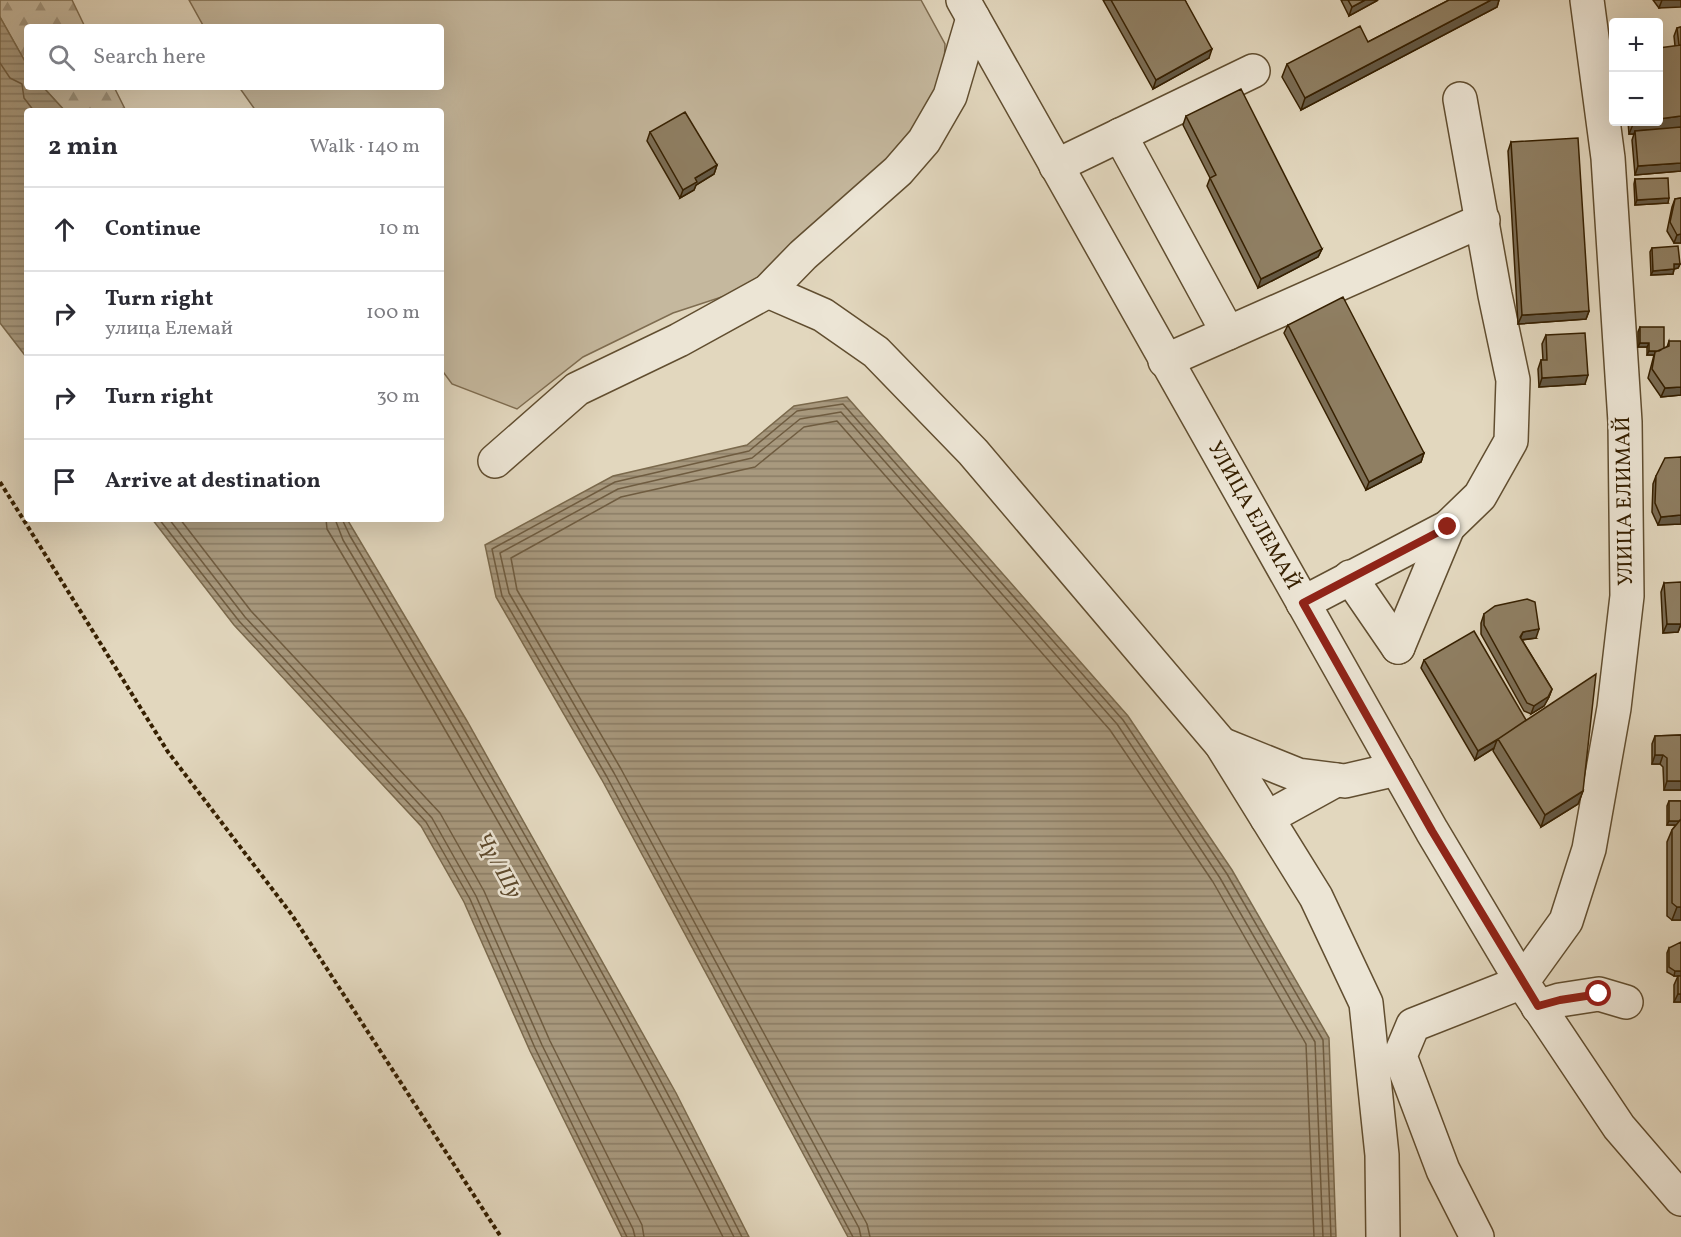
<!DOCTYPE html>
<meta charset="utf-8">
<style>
:root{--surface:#fff;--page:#f7f7f7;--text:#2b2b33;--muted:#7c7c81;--line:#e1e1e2}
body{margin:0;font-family:Vollkorn,serif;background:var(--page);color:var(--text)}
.controls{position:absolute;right:18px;top:18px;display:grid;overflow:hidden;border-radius:6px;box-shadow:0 6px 24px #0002}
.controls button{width:54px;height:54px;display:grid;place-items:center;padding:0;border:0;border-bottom:2px solid var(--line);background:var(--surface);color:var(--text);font:30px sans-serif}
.stop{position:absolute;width:18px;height:18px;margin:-14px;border:4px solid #8f2418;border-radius:50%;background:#fff}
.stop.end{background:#8f2418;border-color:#fff;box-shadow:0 2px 6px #0008}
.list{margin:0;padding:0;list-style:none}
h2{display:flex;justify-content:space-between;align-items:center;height:78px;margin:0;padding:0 24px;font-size:26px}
h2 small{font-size:20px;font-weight:400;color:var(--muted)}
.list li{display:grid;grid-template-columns:39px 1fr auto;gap:18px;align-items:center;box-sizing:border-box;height:84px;padding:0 24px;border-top:2px solid var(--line)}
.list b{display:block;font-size:22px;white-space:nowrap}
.list p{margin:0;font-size:20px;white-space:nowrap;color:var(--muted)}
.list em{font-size:20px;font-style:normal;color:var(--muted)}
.icon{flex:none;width:33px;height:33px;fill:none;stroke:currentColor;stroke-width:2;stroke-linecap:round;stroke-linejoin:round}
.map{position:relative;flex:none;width:1681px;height:1237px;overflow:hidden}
.search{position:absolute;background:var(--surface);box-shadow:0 6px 24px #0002;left:24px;top:24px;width:420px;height:66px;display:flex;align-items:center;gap:15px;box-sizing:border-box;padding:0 21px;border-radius:6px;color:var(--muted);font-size:22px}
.panel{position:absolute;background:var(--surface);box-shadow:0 6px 24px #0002;left:24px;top:108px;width:420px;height:414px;border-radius:6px}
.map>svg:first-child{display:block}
.green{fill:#c5b89e;stroke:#7e6c50;stroke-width:1.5}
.forest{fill:url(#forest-firs);stroke:#7e6c50;stroke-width:1.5}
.water{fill:url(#water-rules);stroke:#7a694c;stroke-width:1.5}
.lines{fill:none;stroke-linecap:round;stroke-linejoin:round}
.shore{stroke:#6f5c40;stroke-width:1.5}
.minor-casing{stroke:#614e30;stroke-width:36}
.path{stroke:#362001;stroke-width:4;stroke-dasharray:4.5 3;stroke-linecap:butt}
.minor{stroke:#ece5d5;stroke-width:33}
.wall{fill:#7b6d55;stroke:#362001;stroke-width:1.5}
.shaded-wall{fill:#645945;stroke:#362001;stroke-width:1.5}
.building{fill:#8f7f63;stroke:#362001;stroke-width:1.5}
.route{stroke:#8f2418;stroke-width:8}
.labels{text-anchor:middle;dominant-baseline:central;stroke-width:5;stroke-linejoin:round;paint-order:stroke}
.street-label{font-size:21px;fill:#362001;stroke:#ece5d5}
.water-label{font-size:22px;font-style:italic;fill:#5e4a2d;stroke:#ece5d5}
</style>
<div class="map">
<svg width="1681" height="1237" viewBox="0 0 1681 1237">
<defs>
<pattern id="forest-firs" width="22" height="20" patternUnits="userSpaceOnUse" patternTransform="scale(1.5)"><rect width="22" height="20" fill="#c5b89e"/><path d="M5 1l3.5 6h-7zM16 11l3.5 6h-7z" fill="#a1957e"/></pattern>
<pattern id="water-rules" width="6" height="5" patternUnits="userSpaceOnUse" patternTransform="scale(1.5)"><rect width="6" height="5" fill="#a8997e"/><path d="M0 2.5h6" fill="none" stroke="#8a7c65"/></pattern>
</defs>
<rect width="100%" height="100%" fill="#e2d7be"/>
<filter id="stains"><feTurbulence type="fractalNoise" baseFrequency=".00333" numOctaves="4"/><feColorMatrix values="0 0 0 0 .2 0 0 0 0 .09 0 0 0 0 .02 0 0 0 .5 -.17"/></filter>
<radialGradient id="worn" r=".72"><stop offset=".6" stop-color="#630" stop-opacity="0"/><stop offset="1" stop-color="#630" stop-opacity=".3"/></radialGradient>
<path class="green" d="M189 0H921L945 44 943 92 842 212 767 282 673 313 583 357 517 409 452 384 441 369V111H256L239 87H441V27H204Z"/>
<path class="forest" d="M0 0H72L85 27H27V65L0 17Z
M43 87H114L126 111H65Z"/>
<path class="water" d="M0 17 27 65V87H43L65 111H27V358L0 323Z
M847 397 1128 716 1232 870 1329 1038 1336 1237H848L602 780 496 597 485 545 613 476 747 445 794 406Z
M152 519H347L467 721 676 1093 749 1237H622L530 1051 464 902 421 826 234 625Z"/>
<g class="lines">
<path class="shore" d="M0 63 10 78 22 84 24 98 34 111
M159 519 239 621 426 822 470 899 535 1048 627 1237
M169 519 245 617 432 818 476 896 542 1045 633 1229 635 1237
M180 519 251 611 440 813 484 891 550 1041 642 1225 644 1237
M326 519 327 529 336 544C471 772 604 1001 723 1237
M335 519 343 540C480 769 614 999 734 1237
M342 519 350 536C487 766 621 998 742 1237
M853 1237 607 777 502 596 492 549 615 482 749 451 797 411 843 404 1123 720 1227 874 1323 1040 1331 1237
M861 1237 859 1228 614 773 509 593 500 553 618 489 752 458 800 419 841 412 1117 724 1220 878 1315 1042 1323 1237
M870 1237 867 1224 621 769 517 590 511 558 621 497 755 467 804 427 837 421 1110 730 1213 882 1306 1044 1314 1237"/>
<g class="minor-casing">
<g id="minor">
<path id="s1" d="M963 0 1432 831 1522 982 1619 1127 1681 1199"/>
<path d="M1120 135 1228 333"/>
<path d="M1056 166 1253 71"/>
<path d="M768 291 823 315 876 352 973 452 1221 744 1316 897 1366 1003 1382 1155 1383 1237"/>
<path d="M1165 361 1483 220"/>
<path d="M495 461 577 389 679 340 768 291 803 255 898 171 924 141 950 96 973 18"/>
<path d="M1350 577 1398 647"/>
<path d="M1303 603 1448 527 1480 496 1511 441 1513 380 1495 295 1460 99"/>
<path d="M1398 647 1448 527"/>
<path d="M1221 744 1298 775 1345 781 1397 769"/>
<path d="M1267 818 1336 780"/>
<path d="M1538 1007 1560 1000 1599 994 1626 1002"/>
<path d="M1477 1237 1443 1170 1400 1056 1413 1025 1522 982 1566 921 1589 849 1614 708 1627 596 1625 422 1608 158 1587 0"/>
</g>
</g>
<path class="path" d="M0 482 168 752 292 915 501 1237"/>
<use href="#minor" class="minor"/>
</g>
<path class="wall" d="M1103 0H1185L1209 58 1153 89Z
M1341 0H1378L1349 16Z
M1449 0H1499L1497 7 1301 110 1282 77 1287 64 1368 42Z
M1653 0H1681L1659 8Z
M1681 27V171L1635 175 1632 140 1634 134H1629L1628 122H1659L1675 46 1674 36 1677 28Z
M1186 116 1322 249 1318 257 1258 288 1207 186 1210 178 1183 125Z
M650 132 717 165 714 174 696 185 694 190 680 198 647 141Z
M1511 142 1589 311 1586 319 1518 324 1508 151Z
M1635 179 1668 203 1635 205 1634 184Z
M1681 198V243H1674L1667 231 1672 207 1675 199Z
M1652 248 1680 264 1678 268 1674 269 1673 274 1651 275 1650 252Z
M1288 325 1424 453 1421 462 1366 490 1284 333Z
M1640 327 1664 348 1667 347 1669 341 1681 395 1661 397 1648 378 1654 355H1647V347H1638V332Z
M1546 335 1585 384 1539 387 1538 369 1541 360H1543L1542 344Z
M1681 457V524L1658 525 1652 512 1653 484 1656 476Z
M1664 583 1681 624 1678 632 1663 633 1661 592Z
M1484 614 1536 638 1522 640 1552 689 1549 697 1544 706 1531 714 1524 711 1481 634V623Z
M1424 660 1526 720 1583 791 1578 804 1541 827 1493 751 1494 748 1475 760 1421 668Z
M1681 735V790H1664L1663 767 1660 764H1652V744L1655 736Z
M1669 801H1681V920H1672L1667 916V842L1672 830 1676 825H1667V806Z
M1669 948 1681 976H1674L1667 972V953Z
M1678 976H1681V1002H1674V985Z"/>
<path class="shaded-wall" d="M1365 0H1378L1349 16 1352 7Z
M1491 0H1499L1497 7 1301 110 1305 98Z
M1662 0H1681V7L1659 8Z
M1212 49 1209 58 1153 89 1156 80Z
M1681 116V128L1635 131 1634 134H1629L1634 122H1659V119Z
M1681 163V171L1635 175 1638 166Z
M717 165 714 174 696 185 694 190 680 198 683 190 695 178Z
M1669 198 1668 203 1635 205 1637 200Z
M1681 234V243H1674L1677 235Z
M1322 249 1318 257 1258 288 1261 279Z
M1674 264H1680L1678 268 1673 269Z
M1674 269 1673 274 1651 275 1653 271Z
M1589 311 1586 319 1518 324 1522 315Z
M1640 343H1649L1647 347H1638Z
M1649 351H1664L1662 355H1647Z
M1588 375 1585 384 1539 387 1542 378Z
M1681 387V395L1661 397 1665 388Z
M1424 453 1421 462 1366 490 1369 482Z
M1681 515V524L1658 525 1661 517Z
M1667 624H1681L1678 632 1663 633Z
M1539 629 1536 638 1520 640 1517 646 1523 632Z
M1552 689 1549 697 1544 706 1531 714 1534 706Z
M1497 740 1494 748 1475 760 1478 751Z
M1655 755H1663L1660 764H1652Z
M1667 781H1681V790H1664Z
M1583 791 1578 804 1541 827 1545 815Z
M1669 821H1681V825H1667Z
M1677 907H1681V920H1672Z
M1675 971H1681V976H1674Z
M1678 994H1681V1002H1674Z"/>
<path class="building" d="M1111 0H1185L1212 49 1156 80Z
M1348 0H1365L1352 7Z
M1449 0H1491L1305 98 1287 64 1360 26 1368 42Z
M1681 27V45H1679L1677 28Z
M1681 45V116L1659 119V48Z
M1241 89 1322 249 1261 279 1210 178 1216 175 1186 116Z
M685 112 717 165 695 178 697 182 683 190 650 132Z
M1681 127V163L1638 166 1635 131Z
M1578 138 1589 311 1522 315 1511 142Z
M1668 178 1669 198 1637 200 1635 179Z
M1681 198V234L1677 235 1670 222 1675 199Z
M1678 246 1680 264H1674V269L1653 271 1652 248Z
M1343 297 1424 453 1369 482 1288 325Z
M1640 327H1664V348L1659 351H1649V343H1640Z
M1585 333 1588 375 1542 378 1541 360H1547L1546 335Z
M1669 341H1681V387L1665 388 1652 369 1655 352 1669 346Z
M1681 457V515L1661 517 1655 503 1656 476 1665 458Z
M1681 582V624H1667L1664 583Z
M1527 599 1535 602 1539 629 1523 632 1520 637 1552 689 1548 697 1534 706 1527 703 1484 625V614L1495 606Z
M1474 631 1526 720 1498 739 1478 751 1424 660Z
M1596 674 1583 791 1545 815 1498 739Z
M1681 735V781H1667V758L1663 755H1655V736Z
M1669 801H1681V819L1679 821H1669Z
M1681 819V907H1677L1672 903V830Z
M1681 942V971H1675L1669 967V948Z
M1678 976H1681V994H1678Z"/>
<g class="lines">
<path class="route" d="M1448 527 1303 603 1432 831 1538 1006 1560 1000 1599 994"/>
</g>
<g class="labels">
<g class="street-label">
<text transform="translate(1625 501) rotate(-91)">УЛИЦА ЕЛИМАЙ</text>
<text stroke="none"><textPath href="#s1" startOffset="592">УЛИЦА ЕЛЕМАЙ</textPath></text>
</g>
<g class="water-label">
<text transform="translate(498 866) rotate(61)">Чү / Шу</text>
</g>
</g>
<rect width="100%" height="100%" filter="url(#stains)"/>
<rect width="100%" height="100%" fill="url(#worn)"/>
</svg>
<div class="controls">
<button>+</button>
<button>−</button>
</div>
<div class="stop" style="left:1599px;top:994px"></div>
<div class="stop end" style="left:1448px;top:527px"></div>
<div class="search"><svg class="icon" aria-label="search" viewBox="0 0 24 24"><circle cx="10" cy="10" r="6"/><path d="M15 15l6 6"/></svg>Search here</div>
<section class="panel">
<h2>2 min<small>Walk · 140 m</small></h2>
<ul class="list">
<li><svg class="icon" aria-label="ahead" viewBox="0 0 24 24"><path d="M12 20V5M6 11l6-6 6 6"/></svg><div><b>Continue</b></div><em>10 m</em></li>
<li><svg class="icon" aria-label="right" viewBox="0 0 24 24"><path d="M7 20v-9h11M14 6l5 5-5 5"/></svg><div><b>Turn right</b><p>улица Елемай</p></div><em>100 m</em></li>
<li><svg class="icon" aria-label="right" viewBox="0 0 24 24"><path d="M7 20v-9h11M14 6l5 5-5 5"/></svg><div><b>Turn right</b></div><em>30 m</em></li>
<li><svg class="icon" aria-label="arrive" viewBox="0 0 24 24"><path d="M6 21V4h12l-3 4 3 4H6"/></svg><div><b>Arrive at destination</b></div></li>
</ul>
</section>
</div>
